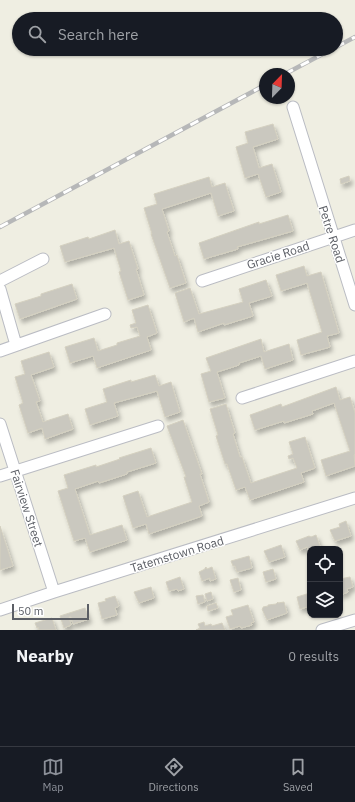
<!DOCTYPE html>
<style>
:root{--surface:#171b24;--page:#242831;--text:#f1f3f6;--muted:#9ea1a6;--line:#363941;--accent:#8c9099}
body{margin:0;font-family:"IBM Plex Sans",sans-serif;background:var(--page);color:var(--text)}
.controls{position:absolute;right:12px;bottom:12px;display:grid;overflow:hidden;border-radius:8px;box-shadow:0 1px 3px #0004}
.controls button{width:36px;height:36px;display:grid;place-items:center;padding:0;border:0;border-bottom:1px solid var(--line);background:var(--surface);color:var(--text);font:20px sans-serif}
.compass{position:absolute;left:259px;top:68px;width:36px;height:36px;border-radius:50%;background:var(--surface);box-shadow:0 1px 3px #0004;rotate:23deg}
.scale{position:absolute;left:12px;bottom:10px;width:77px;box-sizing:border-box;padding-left:4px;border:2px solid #5b5e65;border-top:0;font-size:11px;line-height:14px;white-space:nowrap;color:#5b5e65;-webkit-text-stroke:3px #fff;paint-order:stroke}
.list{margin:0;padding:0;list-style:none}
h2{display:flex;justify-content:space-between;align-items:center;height:52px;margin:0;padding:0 16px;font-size:17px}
h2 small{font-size:13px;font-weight:400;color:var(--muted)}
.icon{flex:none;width:22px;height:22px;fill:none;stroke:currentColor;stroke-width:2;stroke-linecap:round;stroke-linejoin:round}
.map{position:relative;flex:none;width:355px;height:630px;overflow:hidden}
.search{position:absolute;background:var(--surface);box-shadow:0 1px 3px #0004;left:12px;right:12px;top:12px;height:44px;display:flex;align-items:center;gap:10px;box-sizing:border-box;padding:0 14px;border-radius:22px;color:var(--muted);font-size:15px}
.sheet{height:116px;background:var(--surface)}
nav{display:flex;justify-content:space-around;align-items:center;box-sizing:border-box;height:56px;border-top:1px solid var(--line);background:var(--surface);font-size:11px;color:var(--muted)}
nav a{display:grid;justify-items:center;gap:2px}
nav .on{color:var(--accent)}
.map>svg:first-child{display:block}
.building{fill:#cac8bf;stroke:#d4d0c0;filter:url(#shadow)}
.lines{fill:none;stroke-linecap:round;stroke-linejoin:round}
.minor-casing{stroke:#babcc3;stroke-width:13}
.minor{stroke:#fff;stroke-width:11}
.rail-casing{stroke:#b6b7b8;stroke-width:4.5}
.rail{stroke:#fff;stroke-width:3;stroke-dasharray:9;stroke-linecap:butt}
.labels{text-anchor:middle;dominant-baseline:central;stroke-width:3;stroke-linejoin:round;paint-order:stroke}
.street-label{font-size:12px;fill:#5b5e65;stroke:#fff}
</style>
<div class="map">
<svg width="355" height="630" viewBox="0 0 355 630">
<defs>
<filter id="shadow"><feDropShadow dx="2.5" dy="4" stdDeviation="2" flood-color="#0004"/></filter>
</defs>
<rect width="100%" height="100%" fill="#efeee2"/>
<path class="building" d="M273 124 278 139 253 147 259 168 272 164 281 192 266 197 258 174 245 178 236 147 248 143 245 132Z
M349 176 350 181 341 184 340 179Z
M209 177 212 187 225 183 234 211 218 216 211 193 162 209 169 231 167 232 175 256 177 255 186 283 170 288 151 234H152L144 208 157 204 154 194Z
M288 215 293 231 237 247 238 249 204 259 199 243 259 222V224Z
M115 230 119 244 129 241 138 269H136L144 295 128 300 119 272 121 271 114 248 65 262 60 246 88 237 89 239Z
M304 266 307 276 321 272 339 333 327 336 330 347 301 355 297 340 322 332 307 283 281 291 276 275Z
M266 280 272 296 249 303 253 316 224 325V323L198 332 194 318 184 322 175 293 190 288 199 314 243 302 239 289Z
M72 284 77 299 20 319 15 304 41 296V294Z
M148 305 157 333 147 337 151 350 97 368 93 356 70 363 65 347 94 338 98 351 117 345V343L140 336 137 327 131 328 130 325 136 323 132 310Z
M261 339 264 352 289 344 293 360 265 369 261 356 239 363V365L217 372 225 398 209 402 201 374 211 371 206 358Z
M49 352 54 367 31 375 40 401 36 402 43 422 68 414 73 429 45 439 42 428 28 433 19 405 23 403 15 377 25 374 21 361Z
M155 375 159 386 171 382 180 412 165 417 157 391 114 403 118 416 90 425 85 409 107 402 103 389 131 380V382Z
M336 387 340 400 350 397 355 413V454L354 455 355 466 326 476 321 460 350 451 334 403 312 411 313 414 284 423V421L255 430 250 415 281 404 282 407Z
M226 404 235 433 233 434 240 457H242L251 483 297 468 293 458 289 459 288 456 293 454 289 442 305 437 315 468 301 473 304 482 250 500 245 487 236 490 227 464H225L216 436 218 435 210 409Z
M183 420 202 474H200L209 502 199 506 202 516 149 534 146 524 133 528 123 496 138 491 147 517 192 502 184 477H186L167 426Z
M151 448 156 463 127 472V474L99 483 98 481 75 489 90 535 122 525 127 540 90 552 85 538 74 541 58 491 68 488 64 475 96 465V467L120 459 119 458Z
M346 521 351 536 335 541 330 530 340 527 339 524Z
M0 526 13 566 0 570Z
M316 535 320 546 308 550 307 547 300 550 296 541 309 536 311 537Z
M281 545 285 557 269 562 264 551Z
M249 556 252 568 237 572 235 566H233L231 561Z
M206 567 207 569 212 567 216 579 210 581V578L202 581 199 572 205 569V568Z
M273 569 276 579 266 582 263 572Z
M180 577 184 589 178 591 177 589 169 591 166 582Z
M350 577 353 587 347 589 348 592 340 595V579Z
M238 578 241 590 234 592 230 580Z
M151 587 154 598 139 603 134 592Z
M211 592 213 599 207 601 205 594Z
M310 593V606L300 609 297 597Z
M203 595 205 602 198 604 196 596Z
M115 596 119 606 115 608 117 615 102 619 98 603 106 601 105 599Z
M278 602V603L284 602 287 613 267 620 262 609 263 608V607L268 606V605L276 604Z
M216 603 218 608 208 611 207 606Z
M248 605 254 622 251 623 252 625 241 628 240 626 230 629 226 617 233 615 231 610Z
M85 608 89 619 73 624 71 617H69L71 625 64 628 60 616Z
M52 618 56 630H39L38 627 37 628 35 623Z
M204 622 205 626 211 624 212 626 222 623 225 630H196L200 628 198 624Z"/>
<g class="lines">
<g class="minor-casing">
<path id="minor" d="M293 107 355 305
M0 281 43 259
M202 281 355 230
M0 289 16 345
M0 351 105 314
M242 398 355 361
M0 424 54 592
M0 476 158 426
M0 610 54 592 355 498
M322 630 355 620"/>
</g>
<use href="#minor" class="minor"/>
<g class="rail-casing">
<path id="rail" d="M336 47 355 37
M285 74 332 49
M0 227 265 85"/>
</g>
<use href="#rail" class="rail"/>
</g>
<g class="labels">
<g class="street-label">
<text transform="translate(332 234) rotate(72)">Petre Road</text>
<text transform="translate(278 255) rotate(-18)">Gracie Road</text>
<text transform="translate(27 508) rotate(72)">Fairview Street</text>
<text transform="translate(177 554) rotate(-17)">Tatemstown Road</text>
</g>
</g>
</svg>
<div class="controls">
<button><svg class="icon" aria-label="locate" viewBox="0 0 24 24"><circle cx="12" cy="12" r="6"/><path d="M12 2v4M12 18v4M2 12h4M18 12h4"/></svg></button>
<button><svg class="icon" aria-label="layers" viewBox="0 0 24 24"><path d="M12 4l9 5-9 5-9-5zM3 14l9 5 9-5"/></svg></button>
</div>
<svg class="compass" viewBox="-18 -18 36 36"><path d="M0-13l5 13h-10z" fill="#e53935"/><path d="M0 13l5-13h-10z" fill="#9ea1a6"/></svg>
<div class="scale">50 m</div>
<div class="search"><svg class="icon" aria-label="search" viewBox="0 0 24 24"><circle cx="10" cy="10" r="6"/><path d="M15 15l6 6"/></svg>Search here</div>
</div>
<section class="sheet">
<h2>Nearby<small>0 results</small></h2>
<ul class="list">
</ul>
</section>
<nav>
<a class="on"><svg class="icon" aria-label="map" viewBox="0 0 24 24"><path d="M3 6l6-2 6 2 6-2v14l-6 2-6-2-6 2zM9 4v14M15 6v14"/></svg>Map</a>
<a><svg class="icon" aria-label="directions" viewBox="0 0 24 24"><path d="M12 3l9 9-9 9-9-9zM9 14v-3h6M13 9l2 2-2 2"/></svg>Directions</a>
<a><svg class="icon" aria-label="saved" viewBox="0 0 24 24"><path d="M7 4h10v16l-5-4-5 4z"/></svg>Saved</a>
</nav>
